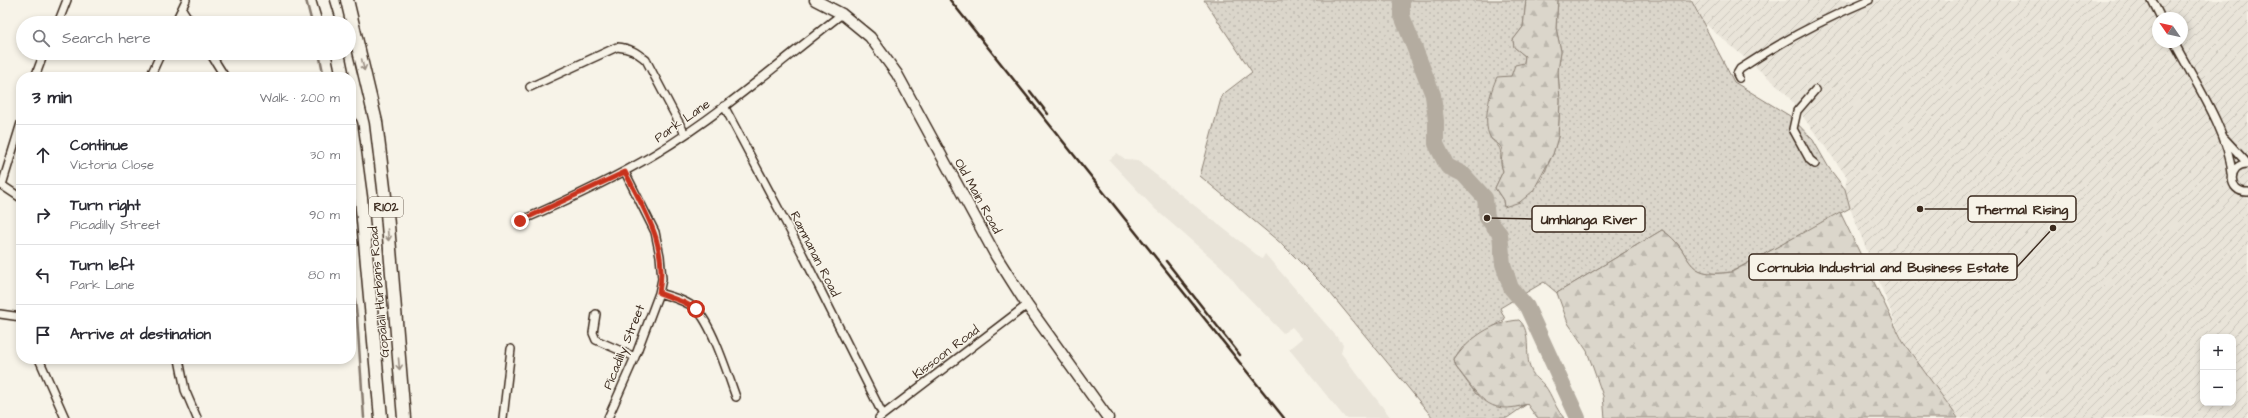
<!DOCTYPE html>
<meta charset="utf-8">
<style>
:root{--surface:#fff;--page:#f7f7f7;--text:#2b2b33;--muted:#7c7c81;--line:#e1e1e2}
body{margin:0;font-family:"Architects Daughter",sans-serif;background:var(--page);color:var(--text)}
.controls{position:absolute;right:12px;bottom:12px;display:grid;overflow:hidden;border-radius:8px;box-shadow:0 2px 6px #0003}
.controls button{width:36px;height:36px;display:grid;place-items:center;padding:0;border:0;border-bottom:1px solid var(--line);background:var(--surface);color:var(--text);font:20px sans-serif}
.compass{position:absolute;left:2152px;top:12px;width:36px;height:36px;border-radius:50%;background:var(--surface);box-shadow:0 2px 6px #0003;rotate:304deg}
.stop{position:absolute;width:12px;height:12px;margin:-9px;border:3px solid #c8321e;border-radius:50%;background:#fff}
.stop.end{background:#c8321e;border-color:#fff;box-shadow:0 1px 4px #0008}
.list{margin:0;padding:0;list-style:none}
h2{display:flex;justify-content:space-between;align-items:center;height:52px;margin:0;padding:0 16px;font-size:17px}
h2 small{font-size:13px;font-weight:400;color:var(--muted)}
.list li{display:grid;grid-template-columns:26px 1fr auto;gap:12px;align-items:center;box-sizing:border-box;height:60px;padding:0 16px;border-top:1px solid var(--line)}
.list b{display:block;font-size:15px;white-space:nowrap}
.list p{margin:0;font-size:13px;white-space:nowrap;color:var(--muted)}
.list em{font-size:13px;font-style:normal;color:var(--muted)}
.icon{flex:none;width:22px;height:22px;fill:none;stroke:currentColor;stroke-width:2;stroke-linecap:round;stroke-linejoin:round}
.map{position:relative;flex:none;width:2248px;height:418px;overflow:hidden}
.search{position:absolute;background:var(--surface);box-shadow:0 2px 6px #0003;left:16px;top:16px;width:340px;height:44px;display:flex;align-items:center;gap:10px;box-sizing:border-box;padding:0 14px;border-radius:22px;color:var(--muted);font-size:15px}
.panel{position:absolute;background:var(--surface);box-shadow:0 2px 6px #0003;left:16px;top:72px;width:340px;height:292px;border-radius:16px}
.map>svg:first-child{display:block}
.built{fill:#e9e4d9}
.industrial{fill:url(#industrial-furrows);fill-rule:evenodd}
.grass{fill:url(#grass-dots);stroke:#8b8074}
.forest{fill:url(#forest-firs);stroke:#8b8074}
.lines{fill:none;stroke-linecap:round;stroke-linejoin:round}
.stream{stroke:#84786c;stroke-width:2.5}
.river{stroke:#b4aca0;stroke-width:16}
.street-casing{stroke:#3b2a1e;stroke-width:10}
.secondary-casing{stroke:#3b2a1e;stroke-width:13}
.primary-casing{stroke:#3b2a1e;stroke-width:15}
.street{stroke:#f7f3e8;stroke-width:7}
.secondary{stroke:#f7f3e8;stroke-width:10}
.primary{stroke:#f7f3e8;stroke-width:12}
.rail{stroke:#3b2a1e;stroke-width:2.5}
.oneway{stroke:#998e83}
.route{stroke:#c8321e;stroke-width:5}
.labels{text-anchor:middle;dominant-baseline:central;stroke-width:3;stroke-linejoin:round;paint-order:stroke}
.shield{fill:#f7f3e8;stroke:#73665b;stroke-width:1}
.shield-label{font-size:12px;font-weight:bold;fill:#3b2a1e}
.street-label{font-size:13px;fill:#3b2a1e;stroke:#f7f3e8}
.leader{fill:none;stroke:#3b2a1e;stroke-width:1.5}
.callout-dot{fill:#3b2a1e;stroke:#f7f3e8;stroke-width:1.5}
.callout{fill:#f7f3e8;stroke:#3b2a1e;stroke-width:1.5}
.callout-label{font-size:14px;text-anchor:middle;font-weight:bold;fill:#3b2a1e}
</style>
<div class="map">
<svg width="2248" height="418" viewBox="0 0 2248 418">
<defs>
<pattern id="industrial-furrows" width="10" height="10" patternUnits="userSpaceOnUse"><rect width="10" height="10" fill="#e9e4d9"/><path d="M-1 1l2-2M0 10L10 0M9 11l2-2" fill="none" stroke="#c9c4ba"/></pattern>
<pattern id="grass-dots" width="8" height="8" patternUnits="userSpaceOnUse"><rect width="8" height="8" fill="#dbd6cb"/><path d="M2 2h.1M6 6h.1" fill="none" stroke="#bdb8ae" stroke-width="1.8" stroke-linecap="round"/></pattern>
<pattern id="forest-firs" width="22" height="20" patternUnits="userSpaceOnUse"><rect width="22" height="20" fill="#dbd6cb"/><path d="M5 1l3.5 6h-7zM16 11l3.5 6h-7z" fill="#bdb8ae"/></pattern>
</defs>
<rect width="100%" height="100%" fill="#f7f3e8"/>
<filter id="ink" filterUnits="userSpaceOnUse"><feTurbulence type="fractalNoise" baseFrequency=".025" numOctaves="2"/><feDisplacementMap in="SourceGraphic" scale="8" xChannelSelector="R" yChannelSelector="G"/><feConvolveMatrix kernelMatrix="1 2 1 2 8 2 1 2 1" color-interpolation-filters="sRGB"/></filter>
<g filter="url(#ink)">
<path class="built" d="M1117 153 1125 159 1137 160 1262 259 1265 254 1343 344 1341 353 1391 418H1345L1289 349 1302 338 1292 327 1283 333 1241 290 1223 268 1155 209 1109 160Z"/>
<path class="industrial" d="M1691 0H2248V418H1958L1903 342 1850 208 1845 189 1847 177 1785 92 1703 22ZM2158 18H2182V42H2158ZM2203 337H2233V403H2203Z"/>
<path class="grass" d="M1204 0H1526L1523 27 1513 40 1514 47 1525 56 1524 63 1491 139C1507 151 1497 155 1503 171L1495 188 1503 200 1504 207 1541 180 1553 154 1558 137 1560 101 1558 71 1561 51 1556 28 1558 0H1691L1734 82 1790 116 1813 140 1829 168 1845 189 1850 208 1731 272C1679 280 1696 252 1662 230L1557 293 1544 282 1500 308 1505 319 1462 348 1454 360 1456 367 1476 394 1520 407 1527 404 1507 418H1433L1326 288 1283 245 1200 176 1222 95 1252 72Z"/>
<path class="forest" d="M1526 0H1558L1556 28 1561 51 1558 71 1560 101 1558 137 1553 154 1533 191 1520 202 1504 207 1503 200 1495 188 1503 171C1499 160 1503 158 1502 150 1500 143 1493 142 1490 137 1482 121 1490 92 1497 77L1511 76 1515 65 1524 63 1525 56 1514 47 1513 40 1523 27Z
M1840 212 1903 342 1958 418H1605L1603 396 1587 351 1568 323 1557 293 1662 230C1696 252 1679 280 1732 272Z
M1519 320C1532 331 1524 355 1531 370 1533 376 1541 381 1545 386 1552 395 1555 408 1564 418H1537L1527 404C1486 418 1478 393 1456 367L1454 360C1469 338 1492 322 1519 320Z"/>
<g class="lines">
<path class="stream" d="M306 0 312 23
M319 53 324 77
M351 270 357 317 364 418"/>
<path class="river" d="M1402 0V16L1433 95 1436 121V144L1447 166 1463 174 1485 198 1487 218 1500 234 1503 264 1511 288 1527 307 1578 418"/>
<g class="street-casing">
<path id="street" d="M2152 0 2161 18
M182 9 191 23
M58 23 67 0
M175 23 186 0
M2174 42C2194 81 2228 130 2232 173
M210 53 225 77
M35 77 44 53
M150 77 161 53
M1739 78 1737 74 1740 69C1780 42 1824 19 1869 0
M530 87 617 47C630 48 636 52 646 60L685 134
M1815 90 1797 111 1793 129 1810 160 1815 164
M724 106 803 255 883 415
M2225 139 2247 163
M2248 164C2227 163 2227 193 2248 192
M0 184 21 198
M2 185 21 123
M520 221C566 201 612 180 655 154 721 114 781 61 842 14
M659 293C671 297 686 300 696 309 712 324 728 375 736 397
M0 314 21 317
M596 314 593 333 596 340 635 357
M39 359 65 418
M179 359 185 390 197 418
M503 418 511 349
M608 418 635 357 659 293 662 279 660 256 655 232 625 172
M879 418 1027 305"/>
</g>
<g class="secondary-casing">
<path id="secondary" d="M815 0 842 14 870 37 897 74 996 256 1027 305 1108 418"/>
</g>
<g class="primary-casing">
<path id="primary" d="M323 0 330 23
M347 0 376 122 387 213 404 418
M338 53 343 77
M351 124 361 198 381 418"/>
</g>
<use href="#street" class="street"/>
<use href="#secondary" class="secondary"/>
<use href="#primary" class="primary"/>
<path class="rail" d="M950 0 1284 418
M1030 91 1048 114
M1166 261 1240 355"/>
</g>
<defs><path id="oneway-shaft" d="M-6 0H5M1.5-3L5.5 0L1.5 3" fill="none" stroke-width="1.6" stroke-linecap="round" stroke-linejoin="round"/></defs>
<g class="oneway">
<use href="#oneway-shaft" transform="translate(363 65) rotate(77)"/>
<use href="#oneway-shaft" transform="translate(388 235) rotate(85)"/>
<use href="#oneway-shaft" transform="translate(399 364) rotate(85)"/>
</g>
</g>
<g class="lines" filter="url(#ink)">
<path class="route" d="M520 221 625 172C646 213 668 245 659 293L683 302 696 309"/>
</g>
<g class="labels">
<rect class="shield" x="369" y="197" width="34" height="20" rx="3"/>
<g class="shield-label">
<text x="386" y="207">R102</text>
</g>
<g class="street-label">
<text transform="translate(682 121) rotate(-35)">Park Lane</text>
<text transform="translate(978 196) rotate(61)">Old Main Road</text>
<text transform="translate(815 254) rotate(63)">Ramnanan Road</text>
<text transform="translate(379 292) rotate(-95)">Gopalall Hurbans Road</text>
<text transform="translate(624 347) rotate(-68)">Picadilly Street</text>
<text transform="translate(946 352) rotate(-37)">Kissoon Road</text>
</g>
</g>
<path class="leader" d="M1920 209L1968 209M1487 218L1532 219M2053 228L2017 267"/>
<g class="callout-dot">
<circle cx="1920" cy="209" r="4"/>
<circle cx="1487" cy="218" r="4"/>
<circle cx="2053" cy="228" r="4"/>
</g>
<g class="callout">
<rect x="1968" y="196" width="108" height="26" rx="4"/>
<rect x="1532" y="206" width="113" height="26" rx="4"/>
<rect x="1749" y="254" width="268" height="26" rx="4"/>
</g>
<g class="callout-label">
<text x="2022" y="214">Thermal Rising</text>
<text x="1589" y="224">Umhlanga River</text>
<text x="1883" y="272">Cornubia Industrial and Business Estate</text>
</g>
</svg>
<div class="controls">
<button>+</button>
<button>−</button>
</div>
<svg class="compass" viewBox="-18 -18 36 36"><path d="M0-13l5 13h-10z" fill="#e53935"/><path d="M0 13l5-13h-10z" fill="#7c7c81"/></svg>
<div class="stop" style="left:696px;top:309px"></div>
<div class="stop end" style="left:520px;top:221px"></div>
<div class="search"><svg class="icon" aria-label="search" viewBox="0 0 24 24"><circle cx="10" cy="10" r="6"/><path d="M15 15l6 6"/></svg>Search here</div>
<section class="panel">
<h2>3 min<small>Walk · 200 m</small></h2>
<ul class="list">
<li><svg class="icon" aria-label="ahead" viewBox="0 0 24 24"><path d="M12 20V5M6 11l6-6 6 6"/></svg><div><b>Continue</b><p>Victoria Close</p></div><em>30 m</em></li>
<li><svg class="icon" aria-label="right" viewBox="0 0 24 24"><path d="M7 20v-9h11M14 6l5 5-5 5"/></svg><div><b>Turn right</b><p>Picadilly Street</p></div><em>90 m</em></li>
<li><svg class="icon" aria-label="left" viewBox="0 0 24 24"><path d="M17 20v-9H6M10 6l-5 5 5 5"/></svg><div><b>Turn left</b><p>Park Lane</p></div><em>80 m</em></li>
<li><svg class="icon" aria-label="arrive" viewBox="0 0 24 24"><path d="M6 21V4h12l-3 4 3 4H6"/></svg><div><b>Arrive at destination</b></div></li>
</ul>
</section>
</div>
